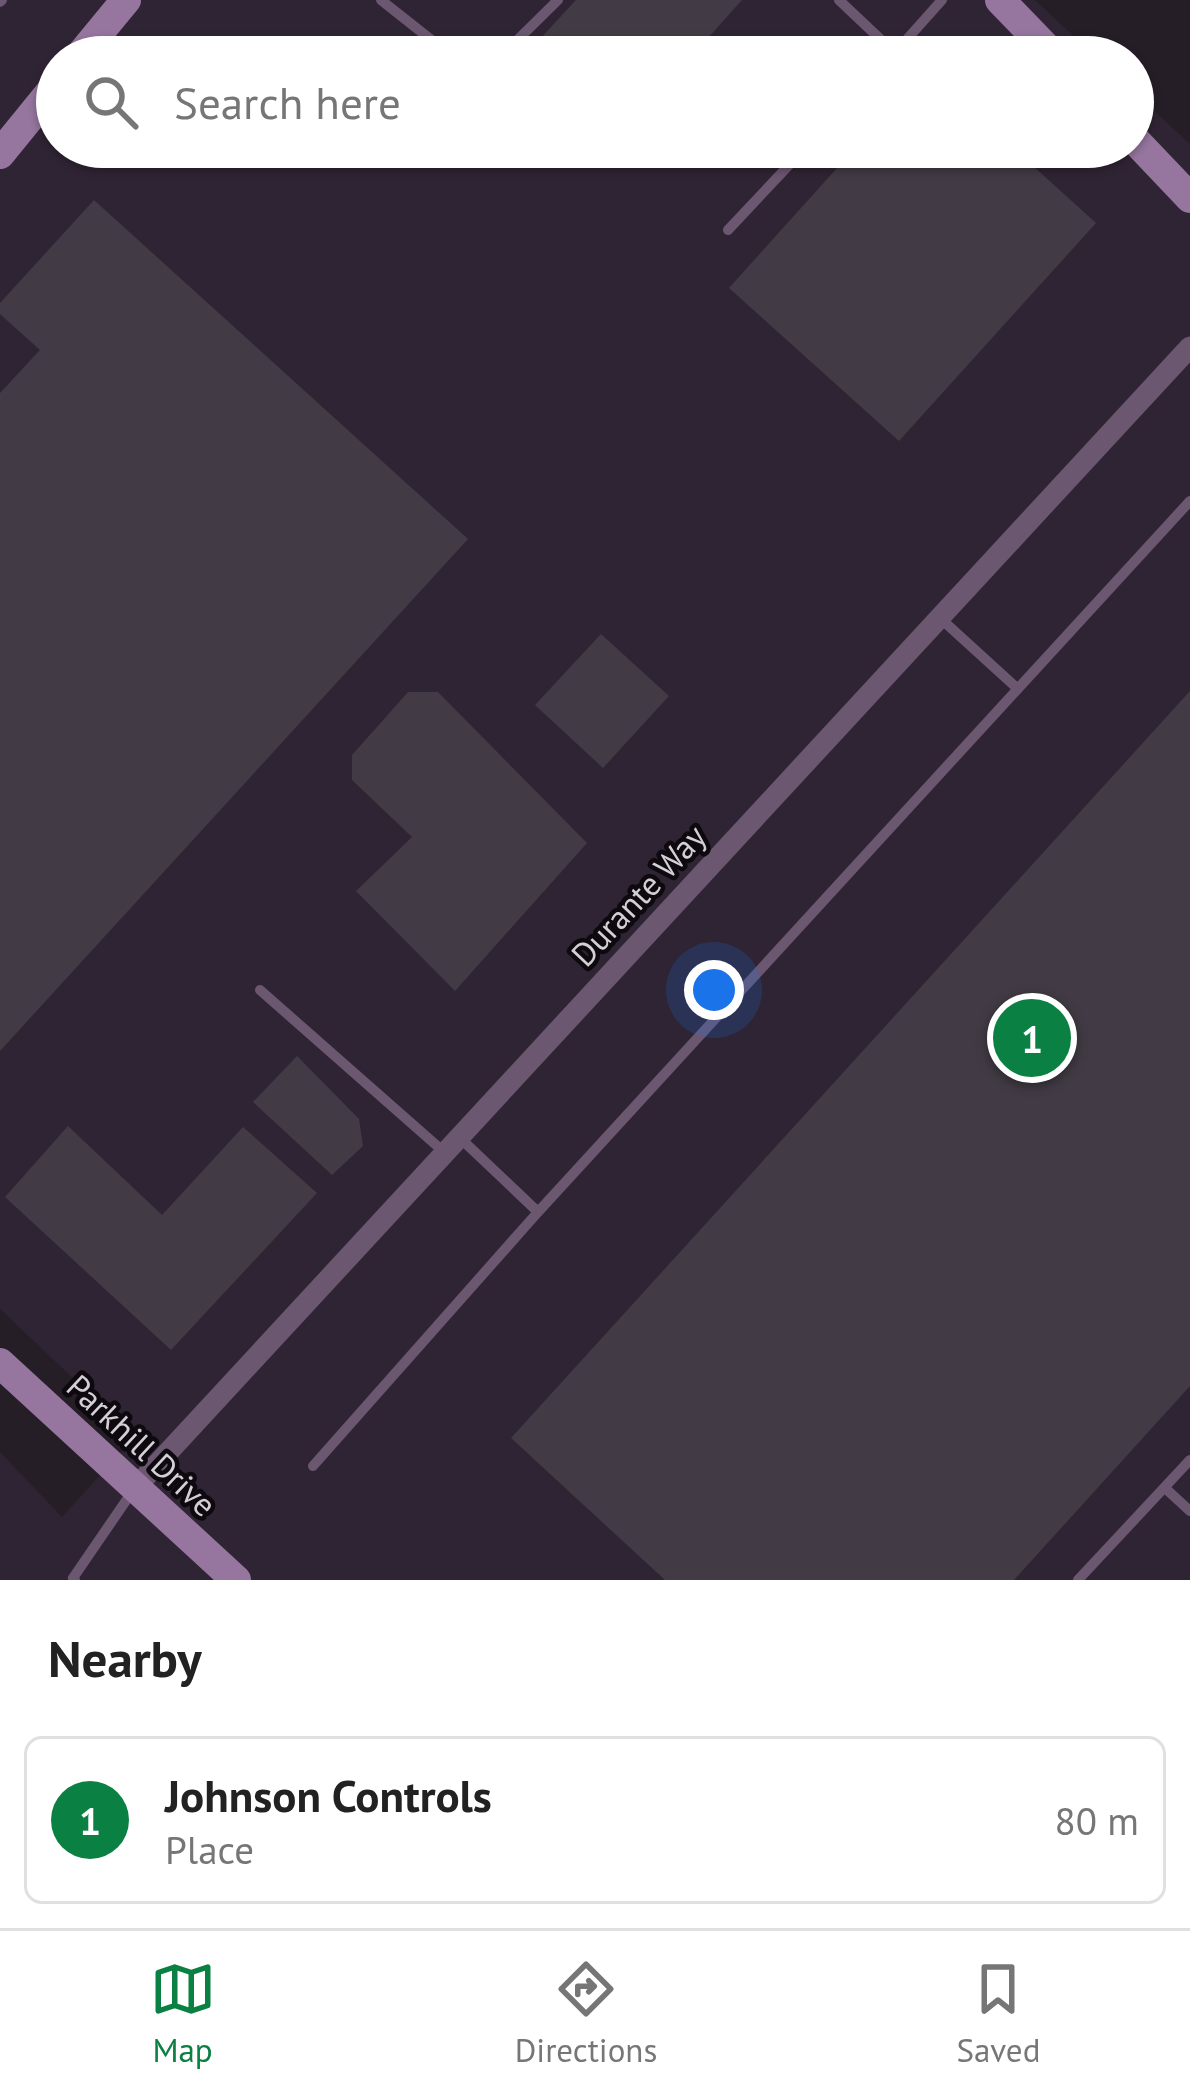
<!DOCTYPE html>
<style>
:root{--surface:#fff;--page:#f6f6f6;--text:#222;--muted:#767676;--line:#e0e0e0;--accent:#0b8043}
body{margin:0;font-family:"PT Sans",sans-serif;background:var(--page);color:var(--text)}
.you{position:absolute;left:714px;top:990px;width:42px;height:42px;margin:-30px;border:9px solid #fff;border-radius:50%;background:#1a73e8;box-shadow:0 0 0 18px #1a73e833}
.badge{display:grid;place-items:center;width:78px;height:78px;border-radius:50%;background:var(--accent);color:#fff;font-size:39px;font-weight:700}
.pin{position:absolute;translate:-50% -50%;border:6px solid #fff;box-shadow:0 3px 12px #0006}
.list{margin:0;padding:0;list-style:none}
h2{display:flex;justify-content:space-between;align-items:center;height:156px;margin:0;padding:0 48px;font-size:51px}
h2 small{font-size:39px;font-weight:400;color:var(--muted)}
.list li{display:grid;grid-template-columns:78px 1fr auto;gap:36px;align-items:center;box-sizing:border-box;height:168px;margin:0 24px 24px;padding:0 24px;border:3px solid var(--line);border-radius:18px}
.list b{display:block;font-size:45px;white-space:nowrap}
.list p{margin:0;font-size:39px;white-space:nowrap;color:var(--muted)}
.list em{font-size:39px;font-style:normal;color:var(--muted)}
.icon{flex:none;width:66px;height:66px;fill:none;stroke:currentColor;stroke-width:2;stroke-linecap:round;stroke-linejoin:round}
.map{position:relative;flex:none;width:1190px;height:1580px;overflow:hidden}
.search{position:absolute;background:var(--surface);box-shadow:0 3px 9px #0004;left:36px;right:36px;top:36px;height:132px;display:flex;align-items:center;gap:30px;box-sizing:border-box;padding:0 42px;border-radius:66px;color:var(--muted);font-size:45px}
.sheet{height:348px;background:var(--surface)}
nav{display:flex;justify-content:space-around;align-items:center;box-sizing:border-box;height:168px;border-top:3px solid var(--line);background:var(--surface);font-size:33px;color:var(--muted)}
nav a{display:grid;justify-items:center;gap:6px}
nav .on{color:var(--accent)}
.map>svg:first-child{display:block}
.built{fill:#2f2433}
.building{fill:#423b45}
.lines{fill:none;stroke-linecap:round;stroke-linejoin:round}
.lane{stroke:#6c5771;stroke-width:10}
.street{stroke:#6c5771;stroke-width:21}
.secondary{stroke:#96769f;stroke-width:30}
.labels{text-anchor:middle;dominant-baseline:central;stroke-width:9;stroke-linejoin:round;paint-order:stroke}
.street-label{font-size:33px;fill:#d4cfd6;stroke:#0d090e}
</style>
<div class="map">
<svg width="1190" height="1580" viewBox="0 0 1190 1580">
<rect width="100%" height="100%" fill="#251e27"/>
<path class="built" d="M0 0H1035L1096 57H57V147H1133V91L1190 144V1580H0V1452L62 1517 135 1437 0 1309Z"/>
<path class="building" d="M576 0H742L691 57H523Z
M856 147H961L966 151 969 147H1012L1096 223 899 441 729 288Z
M94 200 468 539 0 1051V393L40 350 0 314V303Z
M601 634 669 696 603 768 535 705Z
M1190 691V1386L1014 1580H665L511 1438Z
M408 692H438L587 843 455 991 356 891 412 837 352 780V755Z
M297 1056 359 1119 363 1146 332 1175 253 1102Z
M68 1126 162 1215 243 1127 317 1193 171 1350 5 1197Z"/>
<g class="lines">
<path class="lane" d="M381 0 453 57
M839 0 895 53
M0 2 2 0
M892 56 942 0
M500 57 558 0
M728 230 806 147
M940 618 1018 689
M260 990 444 1152
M538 1212 1190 501
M313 1466 538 1212 459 1137
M1165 1488 1190 1511
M75 1580 73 1578 134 1489
M1078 1580 1190 1460"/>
<path class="street" d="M135 1488 1190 347"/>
<path class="secondary" d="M1000 0 1055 57
M79 57 126 0
M1133 138 1190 198
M0 154 57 84
M0 1363 236 1580"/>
</g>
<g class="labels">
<g class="street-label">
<text transform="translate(638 895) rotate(-47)">Durante Way</text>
<text transform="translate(142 1445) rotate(43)">Parkhill Drive</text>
</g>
</g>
</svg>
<div class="you"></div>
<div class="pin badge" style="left:1032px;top:1038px">1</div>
<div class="search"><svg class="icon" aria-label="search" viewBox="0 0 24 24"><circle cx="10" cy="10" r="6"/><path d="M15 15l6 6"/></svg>Search here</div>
</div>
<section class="sheet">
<h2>Nearby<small></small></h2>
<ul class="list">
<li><span class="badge">1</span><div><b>Johnson Controls</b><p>Place</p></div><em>80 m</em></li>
</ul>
</section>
<nav>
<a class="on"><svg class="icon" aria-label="map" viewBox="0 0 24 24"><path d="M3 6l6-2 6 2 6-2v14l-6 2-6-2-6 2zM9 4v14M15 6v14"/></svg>Map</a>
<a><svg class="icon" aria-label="directions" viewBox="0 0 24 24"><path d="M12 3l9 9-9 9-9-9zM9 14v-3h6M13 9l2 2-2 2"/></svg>Directions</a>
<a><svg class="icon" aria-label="saved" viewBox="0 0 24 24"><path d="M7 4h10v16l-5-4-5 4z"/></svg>Saved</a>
</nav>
